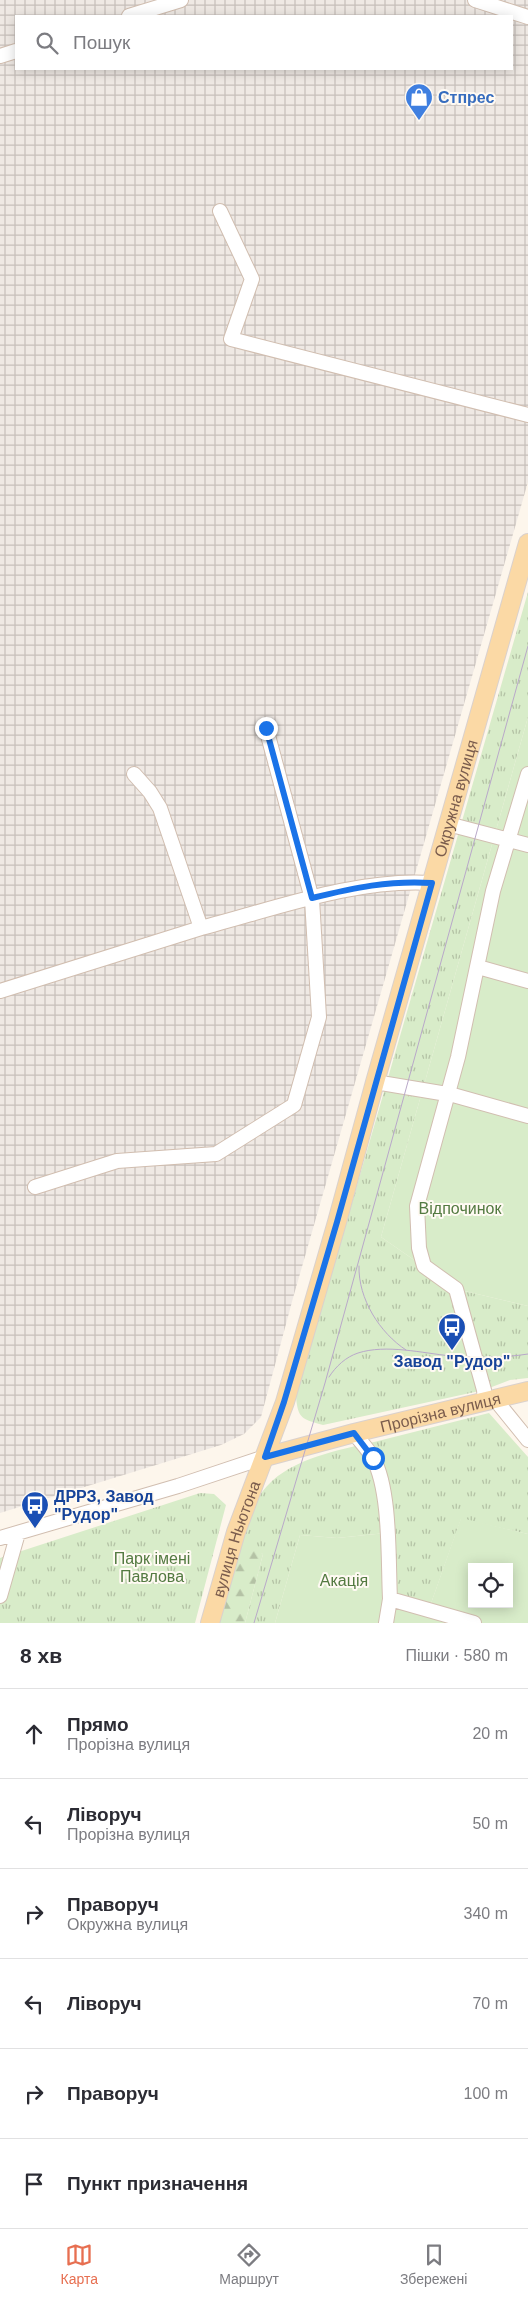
<!DOCTYPE html>
<html lang="uk">
<meta charset="utf-8">
<style>
:root{--surface:#fff;--page:#f7f7f7;--text:#2b2b33;--muted:#7c7c81;--line:#e1e1e2;--accent:#e76f51}
body{margin:0;font-family:Arial,sans-serif;background:var(--page);color:var(--text)}
.controls{position:absolute;right:15px;bottom:15px;display:grid;overflow:hidden;border-radius:0px;box-shadow:0 2px 12px #0003}
.controls button{width:45px;height:45px;display:grid;place-items:center;padding:0;border:0;border-bottom:1px solid var(--line);background:var(--surface);color:var(--text);font:25px sans-serif}
.stop{position:absolute;width:15px;height:15px;margin:-11px;border:4px solid #1a73e8;border-radius:50%;background:#fff}
.stop.end{background:#1a73e8;border-color:#fff;box-shadow:0 1px 5px #0008}
.list{margin:0;padding:0;list-style:none}
h2{display:flex;justify-content:space-between;align-items:center;height:65px;margin:0;padding:0 20px;font-size:21px}
h2 small{font-size:16px;font-weight:400;color:var(--muted)}
.list li{display:grid;grid-template-columns:32px 1fr auto;gap:15px;align-items:center;box-sizing:border-box;height:90px;padding:0 20px;border-top:1px solid var(--line)}
.list b{display:block;font-size:19px;white-space:nowrap}
.list p{margin:0;font-size:16px;white-space:nowrap;color:var(--muted)}
.list em{font-size:16px;font-style:normal;color:var(--muted)}
.icon{flex:none;width:28px;height:28px;fill:none;stroke:currentColor;stroke-width:2;stroke-linecap:round;stroke-linejoin:round}
.map{position:relative;flex:none;width:528px;height:1623px;overflow:hidden}
.search{position:absolute;background:var(--surface);box-shadow:0 2px 12px #0003;left:15px;right:15px;top:15px;height:55px;display:flex;align-items:center;gap:12px;box-sizing:border-box;padding:0 18px;border-radius:0px;color:var(--muted);font-size:19px}
.sheet{height:605px;background:var(--surface)}
nav{display:flex;justify-content:space-around;align-items:center;box-sizing:border-box;height:70px;border-top:1px solid var(--line);background:var(--surface);font-size:14px;color:var(--muted)}
nav a{display:grid;justify-items:center;gap:2px}
nav .on{color:var(--accent)}
.map>svg:first-child{display:block}
.industrial{fill:url(#industrial-grid);fill-rule:evenodd}
.grass{fill:url(#grass-tufts)}
.forest{fill:url(#forest-firs)}
.garden{fill:#d8ecc9;fill-rule:evenodd}
.lines{fill:none;stroke-linecap:round;stroke-linejoin:round}
.minor-casing{stroke:#d1beb0;stroke-width:16}
.major-casing{stroke:#dad1cd;stroke-width:20}
.minor{stroke:#fff;stroke-width:14}
.major{stroke:#fbd9a5;stroke-width:18}
.tram{stroke:#b9a8c9;stroke-width:1}
.route{stroke:#1a73e8;stroke-width:6}
.labels{text-anchor:middle;dominant-baseline:central;stroke-width:4;stroke-linejoin:round;paint-order:stroke}
.shop-label{font-size:16px;font-weight:bold;fill:#366cbe;stroke:#fffaf3;text-anchor:start}
.street-label{font-size:16px;fill:#7a5c4d;stroke:#fffaf3}
.park-label{font-size:16px;fill:#537a41;stroke:#fffaf3}
.transit-label{font-size:16px;font-weight:bold;fill:#164399;stroke:#fffaf3}
</style>
<div class="map">
<svg width="528" height="1623" viewBox="0 0 528 1623">
<defs>
<pattern id="industrial-grid" width="8" height="8" patternUnits="userSpaceOnUse" patternTransform="scale(1.25)"><rect width="8" height="8" fill="#efe9e4"/><path d="M0 4h8M4 0v8" fill="none" stroke="#c7c0bb"/></pattern>
<pattern id="grass-tufts" width="24" height="20" patternUnits="userSpaceOnUse" patternTransform="scale(1.25)"><rect width="24" height="20" fill="#d8ecc9"/><path d="M3 7l-1-3M5 7V3M7 7l1-3M15 17l-1-3M17 17v-4M19 17l1-3" fill="none" stroke="#b4c2a5"/></pattern>
<pattern id="forest-firs" width="22" height="20" patternUnits="userSpaceOnUse" patternTransform="scale(1.25)"><rect width="22" height="20" fill="#d8ecc9"/><path d="M5 1l3.5 6h-7zM16 11l3.5 6h-7z" fill="#b4c2a5"/></pattern>
</defs>
<rect width="100%" height="100%" fill="#fdf6ec"/>
<path class="industrial" d="M0 0H528V482L293 1298 261 1417 244 1434 221 1445 0 1513ZM16 16H512V69H16Z"/>
<path class="grass" d="M528 592V717L381 1237 456 1289 528 1306V1378L510 1380 484 1390 323 1425C302 1419 298 1419 296 1397Z
M489 1413 528 1457V1534L461 1519 429 1609 390 1599 386 1533 337 1538 300 1535 275 1623H245L263 1554 239 1548C246 1524 253 1498 272 1481 301 1455 346 1449 382 1440 418 1431 453 1422 489 1413Z
M200 1493 214 1494 226 1505 195 1623H0V1558Z"/>
<path class="forest" d="M242 1547 253 1549 263 1554 245 1623H218L239 1548Z"/>
<path class="garden" d="M528 717V1306L456 1289 381 1237Z
M461 1518 528 1534V1623H275L300 1535 337 1538 386 1533 390 1599 429 1609ZM472 1567H509V1604H472Z"/>
<g class="lines">
<g class="minor-casing">
<path id="minor" d="M475 0 528 17
M129 16 181 0
M0 56 16 51
M220 211 252 279 231 339 528 415
M134 774 150 792 160 808 201 928C274 909 356 878 432 883
M448 824 528 845
M478 967 528 981
M0 991 201 928
M375 1082 453 1095 528 1116
M35 1187 117 1161 216 1154 294 1105 319 1017 312 899 266 728
M494 1398 528 1440
M485 1400 484 1390 456 1289 424 1266 419 1248 417 1206 458 1057 493 891 528 774
M354 1433C360 1441 368 1449 373 1458 391 1491 388 1560 390 1599L474 1623
M0 1538 178 1486 265 1457
M0 1596 18 1533
M386 1623 390 1599"/>
</g>
<g class="major-casing">
<g id="major">
<path id="s1" d="M265 1457 354 1433 528 1391"/>
<path id="s2" d="M210 1623 236 1532 285 1402 337 1222 375 1082 528 543"/>
</g>
</g>
<use href="#minor" class="minor"/>
<use href="#major" class="major"/>
<path class="tram" d="M359 1266C358 1299 380 1333 406 1350
M329 1377C336 1366 346 1357 358 1353 386 1344 422 1353 451 1356 476 1358 503 1358 528 1354
M254 1623 325 1383 528 646"/>
</g>
<g class="lines">
<path class="route" d="M266 728 312 898C353 888 390 880 432 883L337 1222 284 1402 265 1457 354 1433 373 1458"/>
</g>
<defs>
<g id="shop-pin" transform="scale(1.4375)"><path d="M0 17L-7.5 6A9.5 9.5 0 1 1 7.5 6Z" fill="#3f7fe0" stroke="#fffaf3"/><path d="M-5-2.5h2.3a2.7 3.5 0 0 1 5.4 0H5L5.5 6h-11ZM-1.5-2.5h3a1.5 2.3 0 0 0-3 0Z" fill="#fff"/></g>
<g id="bus-pin" transform="scale(1.4375)"><path d="M0 17L-7.5 6A9.5 9.5 0 1 1 7.5 6Z" fill="#1a4fb4" stroke="#fffaf3"/><path d="M-5-6H5V4H4V6H2V4H-2V6H-4V4H-5ZM-3.5-4V0h7V-4ZM-3.5 1.2v1.5H-2V1.2ZM2 1.2v1.5H3.5V1.2Z" fill="#fff"/></g>
</defs>
<g fill-rule="evenodd">
<use href="#shop-pin" x="419" y="97"/>
<use href="#bus-pin" x="452" y="1327"/>
<use href="#bus-pin" x="35" y="1505"/>
</g>
<g class="labels">
<g class="shop-label">
<text x="438" y="97">Стпрес</text>
</g>
<g class="street-label">
<text stroke="none"><textPath href="#s2" startOffset="861">Окружна вулиця</textPath></text>
<text stroke="none"><textPath href="#s1" startOffset="181">Прорізна вулиця</textPath></text>
<text stroke="none"><textPath href="#s2" startOffset="88">вулиця Ньютона</textPath></text>
</g>
<g class="park-label">
<text x="460" y="1208">Відпочинок</text>
<text x="152" y="1558">Парк імені<tspan x="152" dy="18">Павлова</tspan></text>
<text x="344" y="1580">Акація</text>
</g>
<g class="transit-label">
<text x="452" y="1361">Завод "Рудор"</text>
<text x="54" y="1496" text-anchor="start">ДРРЗ, Завод<tspan x="54" dy="18">"Рудор"</tspan></text>
</g>
</g>
</svg>
<div class="controls">
<button><svg class="icon" aria-label="locate" viewBox="0 0 24 24"><circle cx="12" cy="12" r="6"/><path d="M12 2v4M12 18v4M2 12h4M18 12h4"/></svg></button>
</div>
<div class="stop" style="left:373px;top:1458px"></div>
<div class="stop end" style="left:266px;top:728px"></div>
<div class="search"><svg class="icon" aria-label="search" viewBox="0 0 24 24"><circle cx="10" cy="10" r="6"/><path d="M15 15l6 6"/></svg>Пошук</div>
</div>
<section class="sheet">
<h2>8 хв<small>Пішки · 580 m</small></h2>
<ul class="list">
<li><svg class="icon" aria-label="ahead" viewBox="0 0 24 24"><path d="M12 20V5M6 11l6-6 6 6"/></svg><div><b>Прямо</b><p>Прорізна вулиця</p></div><em>20 m</em></li>
<li><svg class="icon" aria-label="left" viewBox="0 0 24 24"><path d="M17 20v-9H6M10 6l-5 5 5 5"/></svg><div><b>Ліворуч</b><p>Прорізна вулиця</p></div><em>50 m</em></li>
<li><svg class="icon" aria-label="right" viewBox="0 0 24 24"><path d="M7 20v-9h11M14 6l5 5-5 5"/></svg><div><b>Праворуч</b><p>Окружна вулиця</p></div><em>340 m</em></li>
<li><svg class="icon" aria-label="left" viewBox="0 0 24 24"><path d="M17 20v-9H6M10 6l-5 5 5 5"/></svg><div><b>Ліворуч</b></div><em>70 m</em></li>
<li><svg class="icon" aria-label="right" viewBox="0 0 24 24"><path d="M7 20v-9h11M14 6l5 5-5 5"/></svg><div><b>Праворуч</b></div><em>100 m</em></li>
<li><svg class="icon" aria-label="arrive" viewBox="0 0 24 24"><path d="M6 21V4h12l-3 4 3 4H6"/></svg><div><b>Пункт призначення</b></div></li>
</ul>
</section>
<nav>
<a class="on"><svg class="icon" aria-label="map" viewBox="0 0 24 24"><path d="M3 6l6-2 6 2 6-2v14l-6 2-6-2-6 2zM9 4v14M15 6v14"/></svg>Карта</a>
<a><svg class="icon" aria-label="directions" viewBox="0 0 24 24"><path d="M12 3l9 9-9 9-9-9zM9 14v-3h6M13 9l2 2-2 2"/></svg>Маршрут</a>
<a><svg class="icon" aria-label="saved" viewBox="0 0 24 24"><path d="M7 4h10v16l-5-4-5 4z"/></svg>Збережені</a>
</nav>
